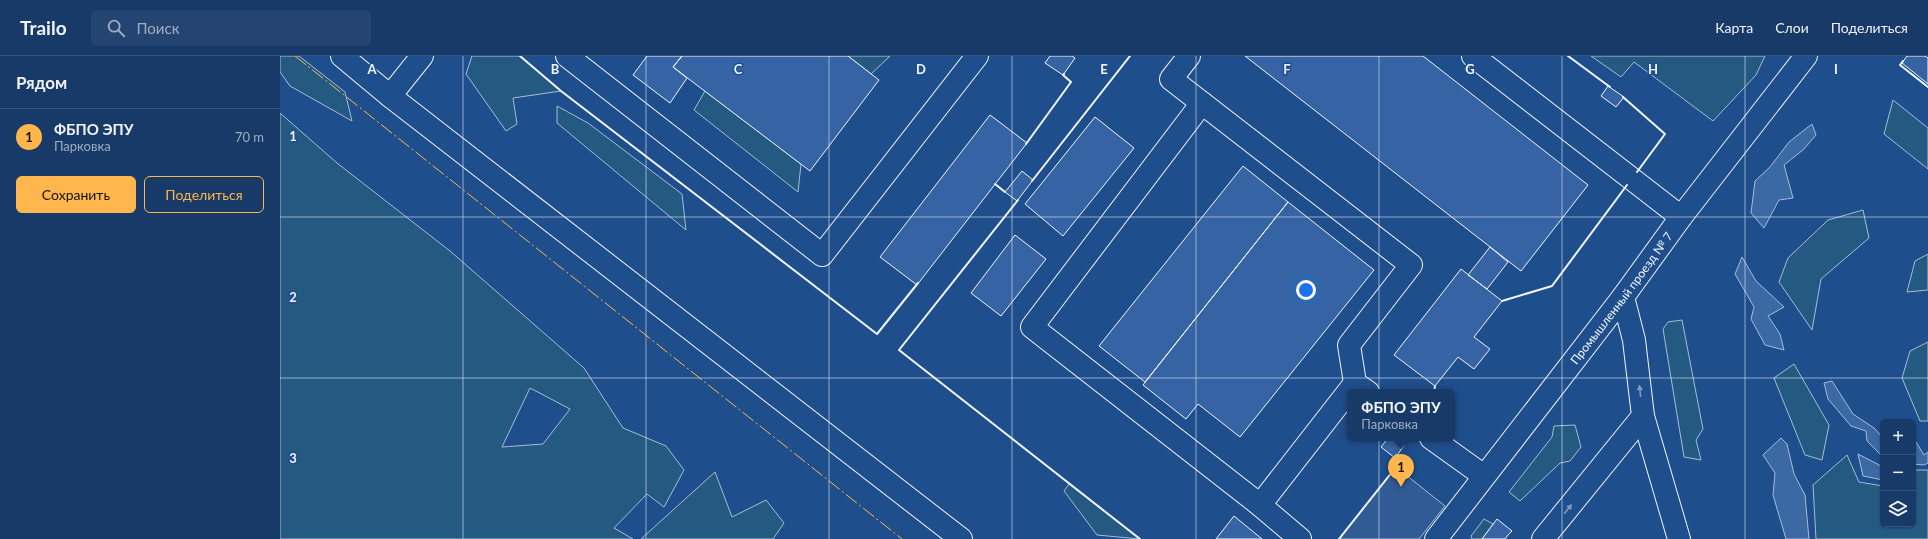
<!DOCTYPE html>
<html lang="ru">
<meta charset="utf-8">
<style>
:root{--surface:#173a69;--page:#244571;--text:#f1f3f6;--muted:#9eadc0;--line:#36547d;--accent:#ffb74d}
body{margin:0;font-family:Lato,sans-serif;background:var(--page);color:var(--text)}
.controls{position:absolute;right:12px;bottom:12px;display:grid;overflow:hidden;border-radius:6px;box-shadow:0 1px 3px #0004}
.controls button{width:36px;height:36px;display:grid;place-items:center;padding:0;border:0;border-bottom:1px solid var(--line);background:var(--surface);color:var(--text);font:20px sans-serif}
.you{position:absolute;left:1026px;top:234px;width:14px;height:14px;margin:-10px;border:3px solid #fff;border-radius:50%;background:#1a73e8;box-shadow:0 0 0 6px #1a73e833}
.badge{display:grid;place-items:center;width:26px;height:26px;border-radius:50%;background:var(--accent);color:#111;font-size:13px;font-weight:700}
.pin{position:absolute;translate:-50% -33px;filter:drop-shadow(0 1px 2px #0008)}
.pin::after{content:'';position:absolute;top:21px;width:14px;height:12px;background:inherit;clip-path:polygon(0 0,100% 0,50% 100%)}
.popup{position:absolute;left:1067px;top:333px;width:108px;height:52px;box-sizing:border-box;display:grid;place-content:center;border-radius:6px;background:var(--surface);filter:drop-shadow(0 1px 3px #0005);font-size:13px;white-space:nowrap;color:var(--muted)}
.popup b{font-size:15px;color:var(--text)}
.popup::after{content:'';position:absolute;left:50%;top:100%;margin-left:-8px;border:8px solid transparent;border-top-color:var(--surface)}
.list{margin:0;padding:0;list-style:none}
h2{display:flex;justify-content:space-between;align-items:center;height:52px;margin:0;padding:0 16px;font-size:17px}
h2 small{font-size:13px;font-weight:400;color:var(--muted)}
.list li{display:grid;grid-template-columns:26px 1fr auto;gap:12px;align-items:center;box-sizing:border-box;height:56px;padding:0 16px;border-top:1px solid var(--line)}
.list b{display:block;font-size:15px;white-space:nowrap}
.list p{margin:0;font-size:13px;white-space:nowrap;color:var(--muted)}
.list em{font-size:13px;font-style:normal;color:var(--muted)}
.actions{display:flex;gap:8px;padding:12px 16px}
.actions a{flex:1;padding:9px 0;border:1px solid var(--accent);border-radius:6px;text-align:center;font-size:14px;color:var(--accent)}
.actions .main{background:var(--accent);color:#111}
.icon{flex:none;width:22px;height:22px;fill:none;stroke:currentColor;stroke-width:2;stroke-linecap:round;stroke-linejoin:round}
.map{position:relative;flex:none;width:1648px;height:483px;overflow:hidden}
header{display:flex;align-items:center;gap:24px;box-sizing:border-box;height:56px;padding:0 20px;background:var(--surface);border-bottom:1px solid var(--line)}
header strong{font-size:19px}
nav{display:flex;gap:22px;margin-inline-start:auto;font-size:14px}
.search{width:280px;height:36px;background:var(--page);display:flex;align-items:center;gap:10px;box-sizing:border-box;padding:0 14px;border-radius:6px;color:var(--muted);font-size:15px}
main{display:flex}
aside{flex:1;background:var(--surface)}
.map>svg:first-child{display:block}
.green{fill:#245a82;stroke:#a8bbd7;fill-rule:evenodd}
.parking{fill:#305b95;stroke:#a8bbd7}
.water{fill:#3b69a3;stroke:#a8bbd7}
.building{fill:#3563a3;stroke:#f2f6ff}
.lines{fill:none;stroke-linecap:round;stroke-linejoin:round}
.minor-casing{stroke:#f2f6ff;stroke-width:24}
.minor{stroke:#1f4e8c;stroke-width:22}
.wall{stroke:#f2f6ff;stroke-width:2}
.power{stroke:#ffb74d;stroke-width:1;stroke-dasharray:14 3 2 3;stroke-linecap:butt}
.oneway{fill:#7e9ac0}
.grid{fill:none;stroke:#f2f6ff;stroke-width:1;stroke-opacity:0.55}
.labels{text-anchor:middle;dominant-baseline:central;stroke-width:3;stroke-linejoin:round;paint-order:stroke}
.street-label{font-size:12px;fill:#f2f6ff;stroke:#1f4e8c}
.grid-label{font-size:13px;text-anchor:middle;font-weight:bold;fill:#f2f6ff;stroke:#1f4e8c;stroke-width:3;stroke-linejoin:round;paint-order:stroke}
</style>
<header>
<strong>Trailo</strong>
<div class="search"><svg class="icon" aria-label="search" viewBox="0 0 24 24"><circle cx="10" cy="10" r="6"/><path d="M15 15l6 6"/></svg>Поиск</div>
<nav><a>Карта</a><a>Слои</a><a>Поделиться</a></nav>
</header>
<main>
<aside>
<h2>Рядом<small></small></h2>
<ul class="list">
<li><span class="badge">1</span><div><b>ФБПО ЭПУ</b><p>Парковка</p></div><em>70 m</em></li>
</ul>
<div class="actions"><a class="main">Сохранить</a><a>Поделиться</a></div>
</aside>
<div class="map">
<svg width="1648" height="483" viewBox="0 0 1648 483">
<rect width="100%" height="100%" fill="#1f4e8c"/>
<path class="green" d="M0 0H19L65 36 72 65 10 30 0 16Z
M192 0H240L281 35 233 42 237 68 226 75 186 18Z
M568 0H610L591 18Z
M1311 0H1485L1476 19 1433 65 1354 6 1341 21Z
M425 35 521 108 518 136 414 54Z
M1613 44 1648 72V113L1604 78Z
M277 50 308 67 402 138 406 174 277 67Z
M0 57 57 107 170 195 304 312 343 372 386 390 404 414 384 451 367 438 334 472 353 483H0ZM250 332 290 353 263 388 222 391Z
M1583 154 1589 182 1541 223 1532 274 1499 226 1508 202 1548 164Z
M1648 198V234L1627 236 1635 205Z
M1402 264 1423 373 1416 384 1421 404 1404 401 1383 273 1388 266Z
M1648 286V365H1640L1622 322 1630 295Z
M1514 308 1549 369 1542 404 1525 399 1494 322Z
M1295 369 1301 391 1290 405 1280 407 1240 445 1229 436 1272 381 1274 370Z
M1567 399 1579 426 1603 430V468H1633V414H1648V483H1536L1533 429Z
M435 416 452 461 486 444 504 467 493 483H361Z
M789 428 860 483 817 479 784 435Z
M1204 463 1213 468 1202 483H1192L1191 480Z"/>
<path class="parking" d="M1116 411 1165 450 1139 483H1059Z"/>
<path class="water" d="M1532 68 1536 79 1523 94 1504 109 1513 142 1499 144 1484 172 1471 157 1475 125 1490 111 1509 86Z
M1462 201 1476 225 1504 251 1488 260 1500 278 1504 294 1485 289 1471 263 1474 251 1455 218Z
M1552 325 1573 358 1594 372 1603 382V401L1587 385 1586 375 1571 370 1548 343 1544 327Z
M1501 382 1507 388 1514 418 1525 439 1529 483H1506L1493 439 1495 417 1483 399Z
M1633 386H1636L1644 399 1648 396V407L1644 409 1633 408Z
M1578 398 1601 410 1603 403V424L1583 420Z"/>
<path class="building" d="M367 0H402L393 11 407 22 390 47 353 19Z
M402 0H568L599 24 530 115 393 11Z
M770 0H792L795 2 783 19 765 7Z
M965 0H1143L1308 129 1241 215Z
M1627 0H1645L1648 2V28L1622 7Z
M1328 30 1344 41 1336 51 1321 40Z
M710 59 747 87 637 229 600 201Z
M815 61 854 92 783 180 745 148Z
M963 110 1008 146 865 326 819 290Z
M742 115 753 124 737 145 725 136Z
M1008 146 1094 214 960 381 918 348 906 363 863 329Z
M735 179 766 203 721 260 691 237Z
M1210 191 1228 206 1207 233 1188 219Z
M1181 213 1222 245 1194 281 1210 293 1194 313 1178 301 1155 330 1114 299Z
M1108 382H1126L1128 384 1115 402 1101 391Z
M954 460 982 483H936Z
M1217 463 1232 475 1228 479 1225 483H1202Z"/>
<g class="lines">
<g class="minor-casing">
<g id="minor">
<path d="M62 0 110 40 681 483"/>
<path d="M287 0 542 199 697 0"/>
<path d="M909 0 891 23 1131 209 1069 289 1075 327 1088 336"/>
<path d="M1193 0 1401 161"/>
<path d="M110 40 142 0"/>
<path d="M922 47 752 271 980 449 1020 483"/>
<path d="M1363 360 1399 483"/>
<path d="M1151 382 1204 420"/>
<path d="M980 449 1075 327"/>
<path id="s1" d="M1156 483 1343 241 1401 161 1526 0"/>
<path d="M1263 483 1363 360 1354 284 1343 241"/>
</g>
</g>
<use href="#minor" class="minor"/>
<path class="wall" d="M240 0 281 35 597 278 638 227
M1288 0 1330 31
M1623 5 1620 9 1648 31
M1343 41 1385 78 1357 116
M746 88 791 26 783 19 784 18
M752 125 850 0
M715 128 725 136
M738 144 619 294 860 483
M1222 245 1272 230 1347 129
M1154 336 1155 330
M1137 382 1139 384 1140 382
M1059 483 1116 411 1110 407 1116 399"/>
<path class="power" d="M15 0 622 483"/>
</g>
<defs><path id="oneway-solid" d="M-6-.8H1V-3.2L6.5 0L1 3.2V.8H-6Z"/></defs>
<g class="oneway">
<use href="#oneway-solid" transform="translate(1360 335) rotate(-96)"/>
<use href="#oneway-solid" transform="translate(1288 453) rotate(-51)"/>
</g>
<path class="grid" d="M183 0V483M366 0V483M549 0V483M732 0V483M916 0V483M1099 0V483M1282 0V483M1465 0V483M0 161H1648M0 322H1648"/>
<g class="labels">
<g class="street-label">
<text stroke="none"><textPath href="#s1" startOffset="304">Промышленный проезд № 7</textPath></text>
</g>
</g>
<g class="grid-label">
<text x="92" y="18">A</text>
<text x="275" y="18">B</text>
<text x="458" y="18">C</text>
<text x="641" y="18">D</text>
<text x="824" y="18">E</text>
<text x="1007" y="18">F</text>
<text x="1190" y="18">G</text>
<text x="1373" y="18">H</text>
<text x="1556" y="18">I</text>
<text x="13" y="85">1</text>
<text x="13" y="246">2</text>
<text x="13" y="407">3</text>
</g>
</svg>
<div class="controls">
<button>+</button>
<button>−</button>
<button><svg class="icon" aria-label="layers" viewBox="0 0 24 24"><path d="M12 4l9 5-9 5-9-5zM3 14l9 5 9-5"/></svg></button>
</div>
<div class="you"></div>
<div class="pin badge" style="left:1121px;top:431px">1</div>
<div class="popup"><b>ФБПО ЭПУ</b>Парковка</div>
</div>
</main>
